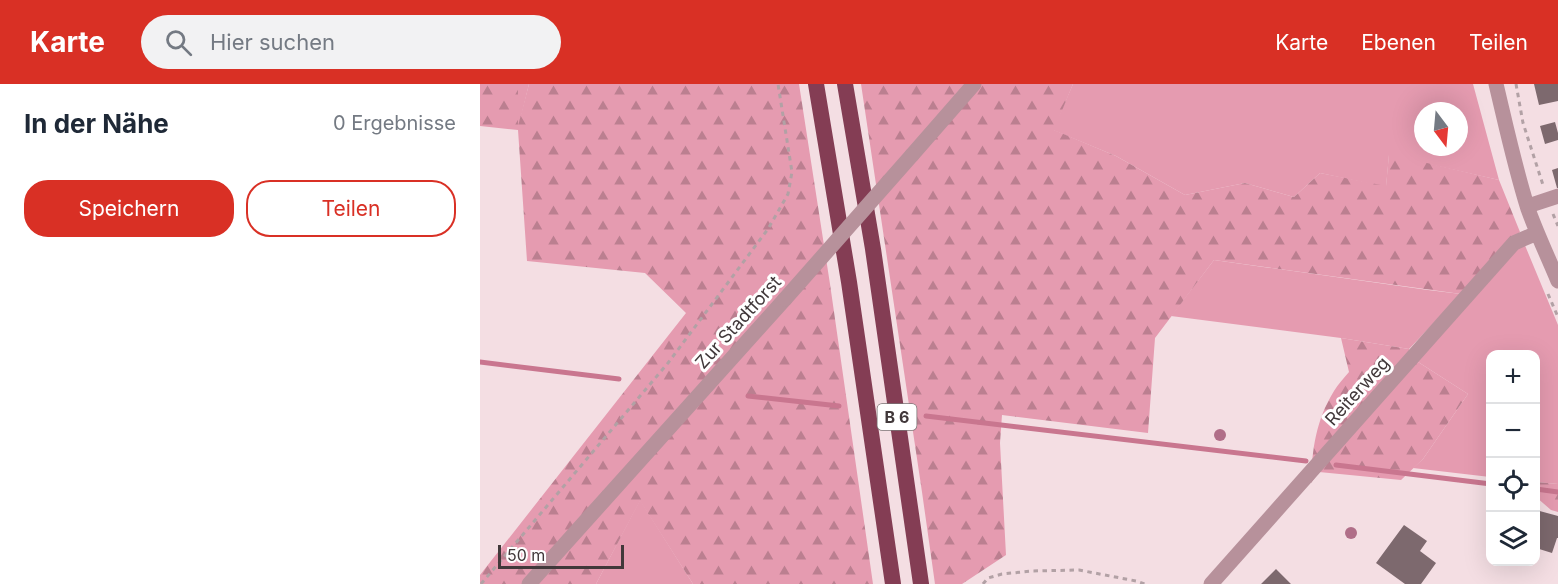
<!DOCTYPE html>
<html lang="de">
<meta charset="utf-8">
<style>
:root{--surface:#fff;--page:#f2f2f3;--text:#1f2937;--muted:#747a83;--line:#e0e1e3;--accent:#d93025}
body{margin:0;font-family:Inter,sans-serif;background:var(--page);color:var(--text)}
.controls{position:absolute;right:18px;bottom:18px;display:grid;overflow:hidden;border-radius:12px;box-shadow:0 6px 24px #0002}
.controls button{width:54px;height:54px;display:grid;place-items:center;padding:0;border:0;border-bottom:2px solid var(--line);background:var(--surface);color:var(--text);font:30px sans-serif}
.compass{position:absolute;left:934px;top:18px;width:54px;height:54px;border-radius:50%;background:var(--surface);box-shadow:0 6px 24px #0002;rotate:164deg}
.scale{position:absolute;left:18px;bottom:15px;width:126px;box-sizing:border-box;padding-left:6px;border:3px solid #41383a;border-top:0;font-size:16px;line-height:21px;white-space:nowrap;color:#41383a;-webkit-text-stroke:4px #fff;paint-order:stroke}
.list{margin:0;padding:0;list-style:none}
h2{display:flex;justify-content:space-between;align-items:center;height:78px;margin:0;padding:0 24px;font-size:26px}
h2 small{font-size:20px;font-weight:400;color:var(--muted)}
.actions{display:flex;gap:12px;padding:18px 24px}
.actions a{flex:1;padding:14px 0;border:2px solid var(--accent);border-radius:24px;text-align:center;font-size:21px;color:var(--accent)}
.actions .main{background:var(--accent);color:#fff}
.icon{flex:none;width:33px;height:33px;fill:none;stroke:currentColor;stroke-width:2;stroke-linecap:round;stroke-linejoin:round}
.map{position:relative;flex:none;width:1078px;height:500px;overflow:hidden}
header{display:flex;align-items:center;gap:36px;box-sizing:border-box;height:84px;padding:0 30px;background:var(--accent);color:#fff}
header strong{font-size:28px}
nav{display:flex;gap:33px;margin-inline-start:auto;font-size:21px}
.search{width:420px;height:54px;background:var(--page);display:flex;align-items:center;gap:15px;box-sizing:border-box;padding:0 21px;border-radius:33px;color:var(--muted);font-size:22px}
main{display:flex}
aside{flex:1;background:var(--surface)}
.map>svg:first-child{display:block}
.green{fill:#e59bb0;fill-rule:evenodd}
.forest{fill:url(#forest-firs)}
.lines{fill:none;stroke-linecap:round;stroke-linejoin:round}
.stream{stroke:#c9768f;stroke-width:5}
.building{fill:#7d696e}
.path{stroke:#b2a1a5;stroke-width:3;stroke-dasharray:4.5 4.5;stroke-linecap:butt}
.minor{stroke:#b7919b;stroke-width:15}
.trunk{stroke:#843d54;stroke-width:16}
.minor-bridge{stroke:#b7919b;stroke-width:15}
.tree{fill:#b06e88}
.labels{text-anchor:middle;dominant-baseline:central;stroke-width:6;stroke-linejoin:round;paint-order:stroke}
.shield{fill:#fff;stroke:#7a7475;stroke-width:1.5}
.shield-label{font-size:16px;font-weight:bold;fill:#41383a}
.street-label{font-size:18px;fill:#41383a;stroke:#fff}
</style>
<header>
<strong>Karte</strong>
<div class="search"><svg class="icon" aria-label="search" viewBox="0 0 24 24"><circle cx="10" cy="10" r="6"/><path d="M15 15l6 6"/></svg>Hier suchen</div>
<nav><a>Karte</a><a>Ebenen</a><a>Teilen</a></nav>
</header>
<main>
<aside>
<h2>In der Nähe<small>0 Ergebnisse</small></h2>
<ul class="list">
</ul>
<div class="actions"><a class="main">Speichern</a><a>Teilen</a></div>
</aside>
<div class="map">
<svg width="1078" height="500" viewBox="0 0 1078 500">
<defs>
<pattern id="forest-firs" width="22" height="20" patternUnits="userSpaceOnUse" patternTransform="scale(1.5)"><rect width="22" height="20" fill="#e59bb0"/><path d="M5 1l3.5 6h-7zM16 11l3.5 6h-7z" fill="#bb7f90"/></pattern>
</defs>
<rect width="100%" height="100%" fill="#f4dee3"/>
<path class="green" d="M38 0H49L38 45Z
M593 0H993L1019 96 909 71 906 103 840 89 814 113 765 99 705 111 636 72 573 46ZM943 27H979V63H943Z
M1044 159 1078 241V400L1056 398V270H1011L1010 393 933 384 943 375 988 310 935 276 1015 188Z
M734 176 948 206 981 210 929 265 861 254 691 232Z
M160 416 213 500H116Z"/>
<path class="forest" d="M0 0H38V42L49 0H319L350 200 393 500H213L160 417 116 500H0V491L206 229 165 189 47 177 38 46 0 42Z
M381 0H593L574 46 636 72 705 111 765 99 814 113 840 89 906 102 909 70 1019 96 1040 148 1032 155 981 210 734 176 675 254 668 349 522 331 520 359 526 471 482 500H455L442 408Z
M861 254 929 265 935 276 988 310 943 375 921 396 839 388 831 399C832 365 836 336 854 307 858 300 864 294 869 288Z
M1056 398 1078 400V428L1071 426 1056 413Z"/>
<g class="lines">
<path class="stream" d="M0 278 139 295
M268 312 359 322
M446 332 826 377
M856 381 1011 400
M1056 405 1078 408"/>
</g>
<path class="building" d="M1054 0H1078V17L1059 21Z
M1075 38 1078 49V56L1065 60 1060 42Z
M1078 84V104H1077L1072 86Z
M1056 426 1078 432V454H1077L1072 469 1056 464Z
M924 441 947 457 940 467 956 479 941 500H925L896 479Z
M796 485 811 500H781Z"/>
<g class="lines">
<path class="path" d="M1036 0 1043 39 1063 101
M1073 130 1078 142
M1068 210 1078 233
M1 500 188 279 288 145 308 110 312 88 298 0
M503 500 508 494 522 490 552 487 599 486 656 497 665 500"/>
<path class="minor" d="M1016 0C1026 42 1035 84 1048 125 1057 150 1068 173 1078 197
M432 71 494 0
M1048 122 1078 112
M49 500 305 215
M731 500 1034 159 1057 149"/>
<path class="trunk" d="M336 0 369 198 413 500
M365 0 393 165 441 500"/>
<path class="minor-bridge" d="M305 215 432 71"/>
</g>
<g class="tree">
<circle cx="740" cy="351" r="6"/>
<circle cx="871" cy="449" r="6"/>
</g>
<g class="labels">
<rect class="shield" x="397.5" y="320" width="39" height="26" rx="4.5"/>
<g class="shield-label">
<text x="417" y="333">B 6</text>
</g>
<g class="street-label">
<text transform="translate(258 238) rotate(-48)">Zur Stadtforst</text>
<text transform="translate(877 307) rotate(-48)">Reiterweg</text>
</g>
</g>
</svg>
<div class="controls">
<button>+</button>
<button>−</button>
<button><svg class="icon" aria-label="locate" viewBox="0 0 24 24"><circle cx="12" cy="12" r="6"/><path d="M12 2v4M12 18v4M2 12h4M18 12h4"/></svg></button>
<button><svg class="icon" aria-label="layers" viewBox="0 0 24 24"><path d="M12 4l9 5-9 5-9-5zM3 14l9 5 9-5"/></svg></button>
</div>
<svg class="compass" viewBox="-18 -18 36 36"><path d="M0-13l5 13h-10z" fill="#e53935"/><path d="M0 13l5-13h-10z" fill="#747a83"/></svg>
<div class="scale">50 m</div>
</div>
</main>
